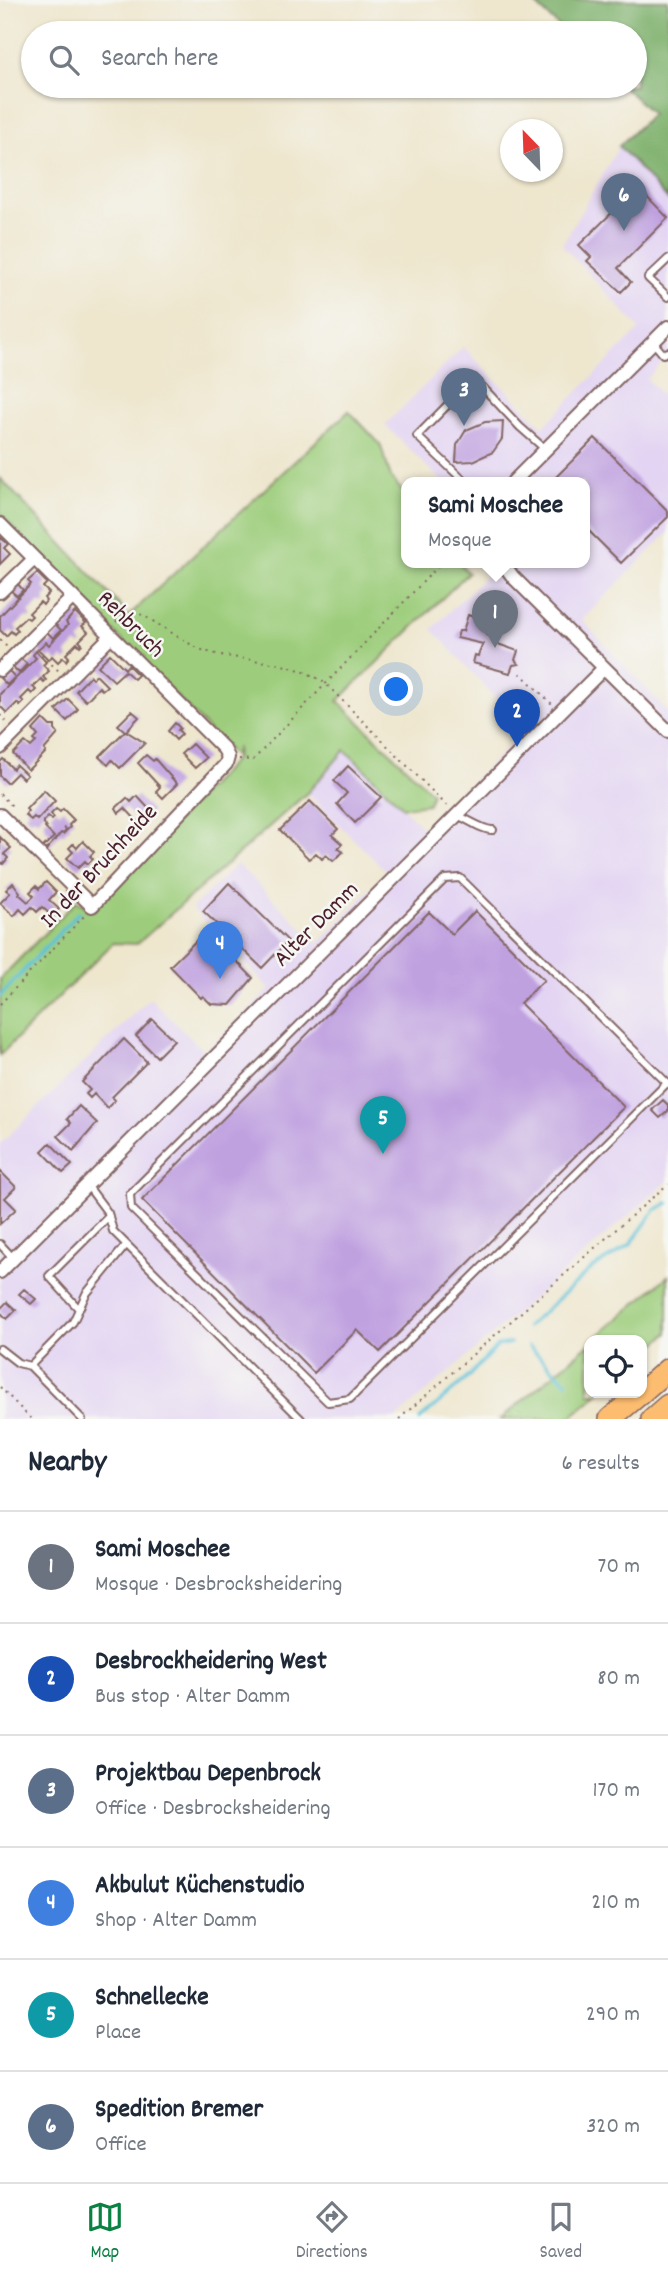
<!DOCTYPE html>
<meta charset="utf-8">
<style>
:root{--surface:#fff;--page:#f6f6f7;--text:#1f2937;--muted:#747a83;--line:#e0e1e3;--accent:#0b8043}
body{margin:0;font-family:Dekko,sans-serif;background:var(--page);color:var(--text)}
.controls{position:absolute;right:21px;bottom:21px;display:grid;overflow:hidden;border-radius:14px;box-shadow:0 2px 5px #0004}
.controls button{width:63px;height:63px;display:grid;place-items:center;padding:0;border:0;border-bottom:2px solid var(--line);background:var(--surface);color:var(--text);font:35px sans-serif}
.compass{position:absolute;left:500px;top:119px;width:63px;height:63px;border-radius:50%;background:var(--surface);box-shadow:0 2px 5px #0004;rotate:337deg}
.you{position:absolute;left:397px;top:690px;width:24px;height:24px;margin:-18px;border:5px solid #fff;border-radius:50%;background:#1a73e8;box-shadow:0 0 0 10px #1a73e833}
.badge{display:grid;place-items:center;width:46px;height:46px;border-radius:50%;background:var(--accent);color:#fff;font-size:23px;font-weight:700}
.pin{position:absolute;translate:-50% -58px;filter:drop-shadow(0 2px 4px #0008)}
.pin::after{content:'';position:absolute;top:37px;width:24px;height:21px;background:inherit;clip-path:polygon(0 0,100% 0,50% 100%)}
.popup{position:absolute;left:401px;top:477px;width:189px;height:91px;box-sizing:border-box;display:grid;place-content:center;border-radius:14px;background:var(--surface);filter:drop-shadow(0 2px 5px #0005);font-size:23px;white-space:nowrap;color:var(--muted)}
.popup b{font-size:26px;color:var(--text)}
.popup::after{content:'';position:absolute;left:50%;top:100%;margin-left:-14px;border:14px solid transparent;border-top-color:var(--surface)}
.list{margin:0;padding:0;list-style:none}
h2{display:flex;justify-content:space-between;align-items:center;height:91px;margin:0;padding:0 28px;font-size:30px}
h2 small{font-size:23px;font-weight:400;color:var(--muted)}
.list li{display:grid;grid-template-columns:46px 1fr auto;gap:21px;align-items:center;box-sizing:border-box;height:112px;padding:0 28px;border-top:2px solid var(--line)}
.list b{display:block;font-size:26px;white-space:nowrap}
.list p{margin:0;font-size:23px;white-space:nowrap;color:var(--muted)}
.list em{font-size:23px;font-style:normal;color:var(--muted)}
.icon{flex:none;width:38px;height:38px;fill:none;stroke:currentColor;stroke-width:2;stroke-linecap:round;stroke-linejoin:round}
.map{position:relative;flex:none;width:668px;height:1419px;overflow:hidden}
.search{position:absolute;background:var(--surface);box-shadow:0 2px 5px #0004;left:21px;right:21px;top:21px;height:77px;display:flex;align-items:center;gap:18px;box-sizing:border-box;padding:0 24px;border-radius:38px;color:var(--muted);font-size:26px}
.sheet{height:763px;background:var(--surface)}
nav{display:flex;justify-content:space-around;align-items:center;box-sizing:border-box;height:98px;border-top:2px solid var(--line);background:var(--surface);font-size:19px;color:var(--muted)}
nav a{display:grid;justify-items:center;gap:4px}
nav .on{color:var(--accent)}
.map>svg:first-child{display:block}
.built{fill:#e3d4f3}
.green{fill:#9dcd7c;stroke:#747654;stroke-width:2}
.forest{fill:#7eb06c;stroke:#64684c;stroke-width:2}
.lines{fill:none;stroke-linecap:round;stroke-linejoin:round}
.stream{stroke:#5bc1d9;stroke-width:3.5}
.building{fill:#c0a1e0}
.service-casing{stroke:#836564;stroke-width:10}
.minor-casing{stroke:#836564;stroke-width:16}
.motorway-casing{stroke:#836564;stroke-width:24}
.path{stroke:#836564;stroke-width:2;stroke-dasharray:2 5;stroke-linecap:butt}
.service{stroke:#fff;stroke-width:6}
.minor{stroke:#fff;stroke-width:12}
.motorway{stroke:#fcbd6f;stroke-width:21}
.labels{text-anchor:middle;dominant-baseline:central;stroke-width:5;stroke-linejoin:round;paint-order:stroke}
.street-label{font-size:24px;fill:#4a1f2b;stroke:#f6f6f2}
</style>
<div class="map">
<svg width="668" height="1419" viewBox="0 0 668 1419">
<rect width="100%" height="100%" fill="#f6f6f2"/>
<filter id="ink" filterUnits="userSpaceOnUse"><feTurbulence type="fractalNoise" baseFrequency=".0143" numOctaves="2"/><feDisplacementMap in="SourceGraphic" scale="14" xChannelSelector="R" yChannelSelector="G"/><feConvolveMatrix kernelMatrix="1 2 1 2 8 2 1 2 1" color-interpolation-filters="sRGB"/></filter>
<filter id="wash" filterUnits="userSpaceOnUse"><feTurbulence type="fractalNoise" baseFrequency=".00686" numOctaves="4" result="noise"/><feDisplacementMap in="SourceGraphic" scale="28" xChannelSelector="R" yChannelSelector="G"/><feGaussianBlur stdDeviation="1.57" result="paint"/><feColorMatrix in="noise" values="0 0 0 0 0 0 0 0 0 0 0 0 0 0 0 0 0 1.4 0 .05"/><feComposite in="paint" operator="in"/></filter>
<g filter="url(#wash)">
<rect width="100%" height="100%" fill="#eee6cd"/>
<path class="built" d="M619 146 668 200V355L647 379 668 401V533L582 620 668 712V1181L395 1419H0V1144L150 998 205 1052 270 989 192 908 237 864 318 944 387 872 307 793 346 750 425 830 525 730 432 629 494 568 491 562H584V482H443L385 425 463 347 543 427 640 329 562 245Z"/>
<path class="green" d="M349 411 380 444 391 477 406 496V562H458L468 573 338 701 432 793 428 804 403 807 345 750 307 793 137 944 113 943 0 1055V979L76 901 94 910 236 758 237 747 234 756 0 514V478L125 611 122 622Z
M668 1276V1333L642 1356V1340H593Z
M589 1344V1393H599L569 1419H501Z"/>
<path class="forest" d="M531 0H668V200L619 146 652 114 623 86H635V33H566Z"/>
<g class="lines">
<path class="stream" d="M0 996 79 912
M527 1327 590 1270 630 1245 655 1210 668 1203
M529 1346 566 1382
M420 1419 465 1380 497 1346 510 1343"/>
</g>
<g id="blocks">
<path class="building" d="M638 187 668 218 618 268 631 282 621 292 587 261 591 257 579 245Z
M503 421 502 439 493 452 473 461 456 462 457 445 466 430 485 422Z
M595 438 668 511V517L621 563 584 526V482H551Z
M0 537 8 544 4 548 10 554 0 564Z
M37 573 47 583 43 587 49 593 44 598 46 601 43 605 40 602 29 613 32 616 29 619 26 617 15 627 18 630 14 634 11 631 6 636 0 630V616L31 584 28 581Z
M17 583 23 590 17 596 10 590Z
M75 612 86 623 82 626 88 632 79 641 82 644 80 646 77 643 66 654 69 657 66 661 63 657 58 662 52 656 49 660 38 649 46 642 49 645 68 625 66 622Z
M468 615 491 623 487 635 495 638 496 636 500 637 495 643 518 651 515 660 519 664 513 665 510 673 473 663 475 655 478 656 483 644 457 638 459 631H463Z
M54 623 61 630 53 638 46 631Z
M36 651 46 662 43 665 49 671 43 677 46 680 44 682 41 679 33 687 36 690 32 694 29 691 21 699 24 702 20 706 17 703 7 713 0 706V694L36 658 33 655Z
M110 654 125 669 128 665 138 675 134 679 125 671 114 681 98 666Z
M20 658 27 664 19 673 12 666Z
M8 670 15 677 7 685 0 678Z
M96 675 107 686 102 690 99 687 86 701 76 691 90 676 93 679Z
M68 699 78 709 67 721 56 710Z
M132 711 139 717 126 731 145 743 120 768 112 760 108 765 99 757 125 731 118 725Z
M43 719 50 726H55V730L58 734 44 750 46 752 28 770 13 754 25 742 31 747 36 742 34 740 38 736 33 730Z
M175 723 180 728 178 730 182 734 176 740 168 731Z
M192 744 206 758 195 768 181 754Z
M146 755 153 761 155 759 177 784 163 798 156 791 160 787 138 763Z
M3 759 13 769 16 765 27 775 23 779 17 773 7 783 0 776V762Z
M348 766 381 797 355 823 337 804 347 793 334 781Z
M44 790 55 801 37 820 34 817 31 820 25 815 28 811 26 809Z
M137 796 151 811 138 822 125 808 119 813 116 808 127 798 131 802Z
M310 801 338 829 332 835 342 844 338 848 343 852 333 861 326 855 322 859 316 853 309 859 280 830Z
M56 809 60 812 63 809 74 820 69 825 70 827 67 830 65 829 66 831 63 834 61 833 46 850 43 847 54 837 45 828 46 826 43 822 48 817 52 820 54 818 51 814Z
M0 837 11 848 4 854 8 858 3 864 0 861Z
M83 841 94 852 90 856 93 859 88 864 85 861 78 868 67 858 73 852 69 848 73 844 77 848Z
M46 882 56 892 49 900 59 909 52 916 42 907 37 912 32 907 25 914 20 909 14 916 0 903 10 893 6 890 13 883 20 892 19 894 28 902 34 896 30 892 36 886 39 889Z
M229 883 288 941 262 968 203 911Z
M475 911 544 980 520 1003 624 1107 380 1352 357 1330 314 1373 142 1200 429 912 452 934Z
M207 930 253 978 230 1005 211 1004 203 996 201 998 170 966Z
M152 1019 174 1040 157 1057 136 1036Z
M124 1039 147 1062 112 1097 115 1100 107 1108 94 1094 90 1098 86 1094 90 1090 82 1082Z
M663 1100 668 1105V1111L660 1118 652 1110Z
M79 1106 97 1123 73 1151 58 1136 71 1123 67 1119Z
M50 1143 72 1165 63 1173 42 1151Z
M0 1171 16 1187 5 1198 16 1209 0 1224Z
M24 1289 36 1299 31 1304 19 1294Z
M7 1302 16 1310 7 1319 0 1312V1309Z"/>
</g>
</g>
<g filter="url(#ink)">
<use href="#blocks" fill-opacity="0" stroke="#836564" stroke-width="2"/>
<g class="lines">
<g class="service-casing">
<path id="service" d="M668 259 648 278 668 297
M653 342 663 354 668 352
M465 482 417 436 474 378 520 427 545 449
M457 815C467 819 484 831 493 830
M667 1083 350 1399 328 1402 131 1208 130 1194 445 879 460 878 667 1083 668 1084
M87 1185 108 1213 113 1231 301 1419
M0 1244 13 1258
M79 1309 49 1276 109 1216
M0 1349 18 1363 30 1366 82 1419
M30 1366 73 1322 86 1294 126 1245"/>
</g>
<g class="minor-casing">
<path id="minor" d="M513 482 668 327
M0 524 224 749 228 757 226 764 92 906 0 815
M502 562 513 577 668 731
M0 592 34 559
M0 670 73 597
M0 748 111 636
M0 1272 604 668"/>
</g>
<g class="motorway-casing">
<path id="motorway" d="M642 1392 668 1369
M610 1419 641 1393
M652 1419 668 1405"/>
</g>
<path class="path" d="M116 622C121 618 126 612 134 612 143 612 188 646 205 651 244 663 292 658 326 684L448 807
M0 640 7 647
M36 650 60 672
M520 673 552 704
M0 715 9 724
M239 759 253 760 442 562
M0 794 12 806 10 808
M0 1004 85 915
M0 1387 31 1419
M399 1419 668 1184"/>
<use href="#service" class="service"/>
<use href="#minor" class="minor"/>
<use href="#motorway" class="motorway"/>
</g>
</g>
<g class="labels">
<g class="street-label">
<text transform="translate(130 625) rotate(45)">Rehbruch</text>
<text transform="translate(100 867) rotate(-47)">In der Bruchheide</text>
<text transform="translate(317 925) rotate(-45)">Alter Damm</text>
</g>
</g>
</svg>
<div class="controls">
<button><svg class="icon" aria-label="locate" viewBox="0 0 24 24"><circle cx="12" cy="12" r="6"/><path d="M12 2v4M12 18v4M2 12h4M18 12h4"/></svg></button>
</div>
<svg class="compass" viewBox="-18 -18 36 36"><path d="M0-13l5 13h-10z" fill="#e53935"/><path d="M0 13l5-13h-10z" fill="#747a83"/></svg>
<div class="you"></div>
<div class="pin badge" style="left:495px;top:648px;background:#6b7280">1</div>
<div class="popup"><b>Sami Moschee</b>Mosque</div>
<div class="pin badge" style="left:517px;top:747px;background:#1a4fb4">2</div>
<div class="pin badge" style="left:464px;top:426px;background:#5c6f8a">3</div>
<div class="pin badge" style="left:220px;top:979px;background:#3f7fe0">4</div>
<div class="pin badge" style="left:383px;top:1154px;background:#0f9aa8">5</div>
<div class="pin badge" style="left:624px;top:231px;background:#5c6f8a">6</div>
<div class="search"><svg class="icon" aria-label="search" viewBox="0 0 24 24"><circle cx="10" cy="10" r="6"/><path d="M15 15l6 6"/></svg>Search here</div>
</div>
<section class="sheet">
<h2>Nearby<small>6 results</small></h2>
<ul class="list">
<li><span class="badge" style="background:#6b7280">1</span><div><b>Sami Moschee</b><p>Mosque · Desbrocksheidering</p></div><em>70 m</em></li>
<li><span class="badge" style="background:#1a4fb4">2</span><div><b>Desbrockheidering West</b><p>Bus stop · Alter Damm</p></div><em>80 m</em></li>
<li><span class="badge" style="background:#5c6f8a">3</span><div><b>Projektbau Depenbrock</b><p>Office · Desbrocksheidering</p></div><em>170 m</em></li>
<li><span class="badge" style="background:#3f7fe0">4</span><div><b>Akbulut Küchenstudio</b><p>Shop · Alter Damm</p></div><em>210 m</em></li>
<li><span class="badge" style="background:#0f9aa8">5</span><div><b>Schnellecke</b><p>Place</p></div><em>290 m</em></li>
<li><span class="badge" style="background:#5c6f8a">6</span><div><b>Spedition Bremer</b><p>Office</p></div><em>320 m</em></li>
</ul>
</section>
<nav>
<a class="on"><svg class="icon" aria-label="map" viewBox="0 0 24 24"><path d="M3 6l6-2 6 2 6-2v14l-6 2-6-2-6 2zM9 4v14M15 6v14"/></svg>Map</a>
<a><svg class="icon" aria-label="directions" viewBox="0 0 24 24"><path d="M12 3l9 9-9 9-9-9zM9 14v-3h6M13 9l2 2-2 2"/></svg>Directions</a>
<a><svg class="icon" aria-label="saved" viewBox="0 0 24 24"><path d="M7 4h10v16l-5-4-5 4z"/></svg>Saved</a>
</nav>
